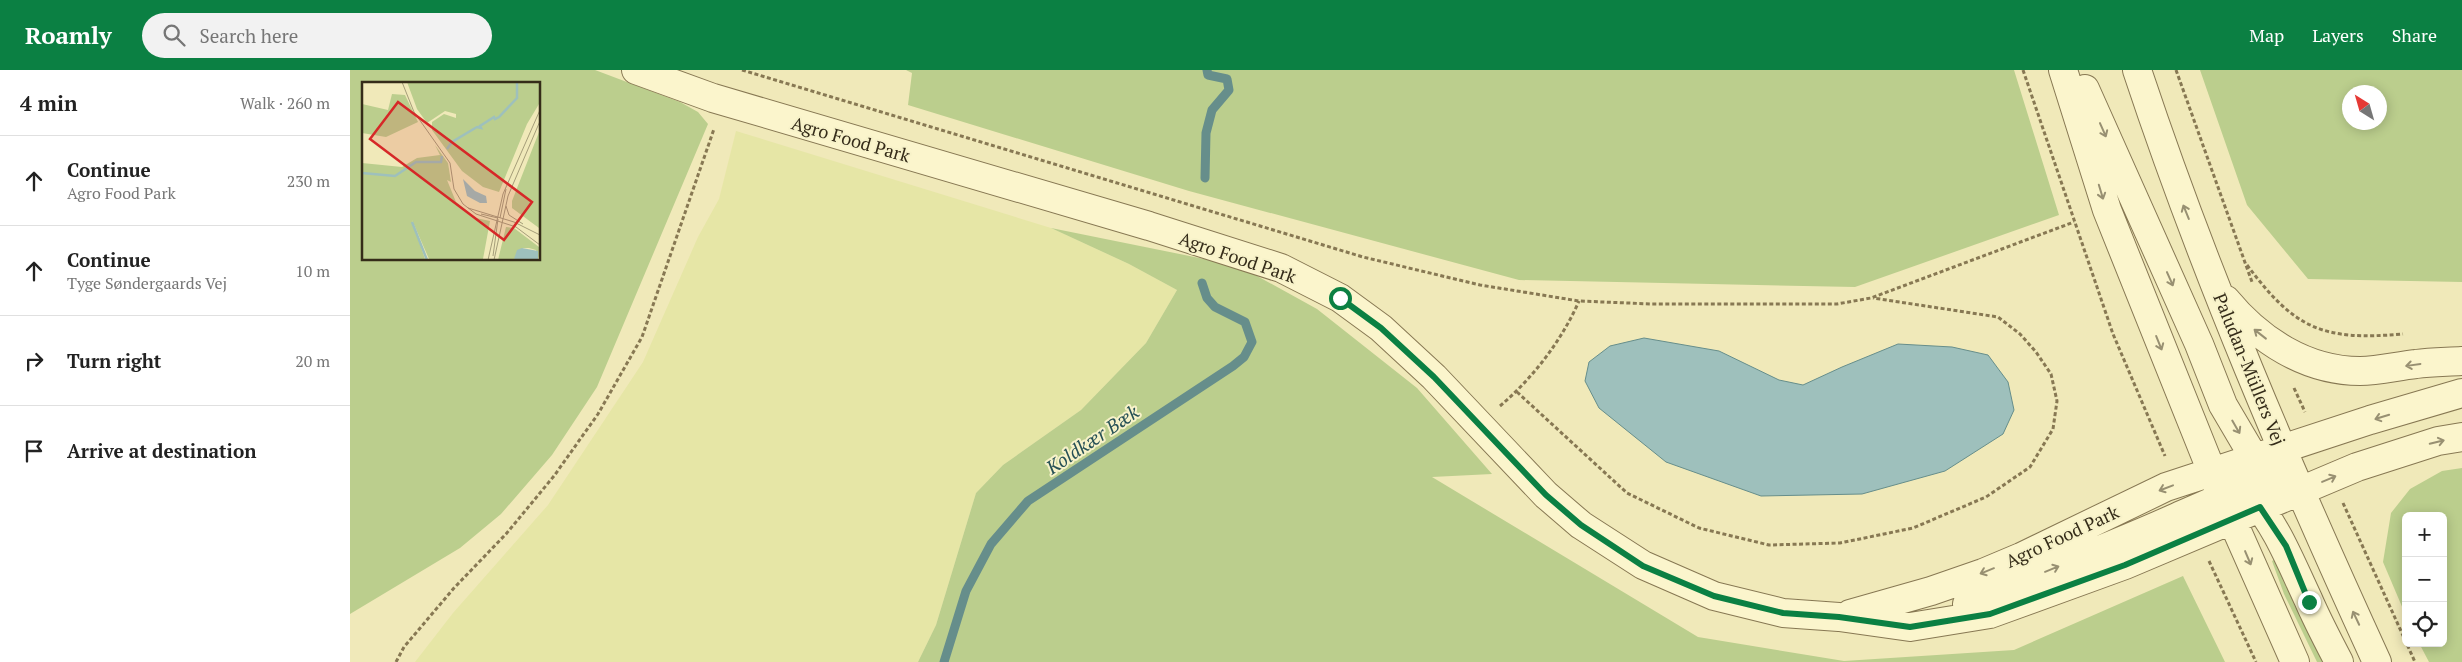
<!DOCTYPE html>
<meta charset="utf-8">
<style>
:root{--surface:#fff;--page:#f2f2f2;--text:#222;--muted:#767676;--line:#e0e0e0;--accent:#0b8043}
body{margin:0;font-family:"PT Serif",serif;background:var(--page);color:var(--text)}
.controls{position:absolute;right:15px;bottom:15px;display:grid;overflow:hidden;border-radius:8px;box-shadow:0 2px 12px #0003}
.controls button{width:45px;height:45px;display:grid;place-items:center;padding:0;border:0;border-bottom:1px solid var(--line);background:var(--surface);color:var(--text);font:25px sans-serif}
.compass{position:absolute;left:1992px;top:15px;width:45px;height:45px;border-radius:50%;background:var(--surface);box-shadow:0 2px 12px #0003;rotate:323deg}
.stop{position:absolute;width:15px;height:15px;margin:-11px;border:4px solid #0b8043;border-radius:50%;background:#fff}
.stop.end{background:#0b8043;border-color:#fff;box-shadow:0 1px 5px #0008}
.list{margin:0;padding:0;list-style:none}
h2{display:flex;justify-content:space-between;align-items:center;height:65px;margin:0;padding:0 20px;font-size:21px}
h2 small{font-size:16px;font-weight:400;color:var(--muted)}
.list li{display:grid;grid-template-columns:32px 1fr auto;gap:15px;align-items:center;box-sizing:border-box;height:90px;padding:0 20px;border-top:1px solid var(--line)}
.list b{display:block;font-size:19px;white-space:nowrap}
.list p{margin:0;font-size:16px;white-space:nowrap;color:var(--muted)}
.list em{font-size:16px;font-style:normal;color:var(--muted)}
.icon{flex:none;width:28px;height:28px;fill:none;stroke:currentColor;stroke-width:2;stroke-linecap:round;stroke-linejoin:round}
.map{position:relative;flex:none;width:2112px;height:592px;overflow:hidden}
header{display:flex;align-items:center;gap:30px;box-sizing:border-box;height:70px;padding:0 25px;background:var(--accent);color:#fff}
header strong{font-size:24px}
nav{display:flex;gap:28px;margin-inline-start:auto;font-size:18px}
.search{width:350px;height:45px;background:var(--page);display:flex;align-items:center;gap:12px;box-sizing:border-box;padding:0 18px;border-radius:28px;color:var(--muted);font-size:19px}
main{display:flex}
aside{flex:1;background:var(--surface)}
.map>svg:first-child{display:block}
.farmland{fill:#e6e6a6}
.green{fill:#bbce8d;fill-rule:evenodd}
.water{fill:#9ec0bc;stroke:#668e8b}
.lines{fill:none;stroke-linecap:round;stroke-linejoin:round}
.stream{stroke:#668e8b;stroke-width:9}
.tertiary-casing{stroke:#877853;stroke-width:30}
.path{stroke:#877853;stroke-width:3;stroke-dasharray:4 2.5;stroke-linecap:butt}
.tertiary{stroke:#fbf5cc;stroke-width:28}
.oneway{stroke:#989072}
.route{stroke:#0b8043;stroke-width:6}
.labels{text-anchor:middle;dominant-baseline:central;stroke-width:4;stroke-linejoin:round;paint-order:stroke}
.street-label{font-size:18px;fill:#352c19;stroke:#f7f2c9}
.water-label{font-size:19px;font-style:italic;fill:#275156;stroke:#f7f2c9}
.inset-river{fill:none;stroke:#9ec0bc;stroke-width:2.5}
.inset-road{fill:none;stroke:#a59d79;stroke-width:1}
.view{fill:#d62828;fill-opacity:0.15;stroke:#d62828;stroke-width:2.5}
.inset-edge{fill:none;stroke:#352c19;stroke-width:2.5}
</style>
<header>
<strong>Roamly</strong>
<div class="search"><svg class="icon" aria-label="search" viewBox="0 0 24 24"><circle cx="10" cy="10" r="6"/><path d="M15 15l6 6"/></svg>Search here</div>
<nav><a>Map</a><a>Layers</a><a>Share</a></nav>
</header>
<main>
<aside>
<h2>4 min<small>Walk · 260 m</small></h2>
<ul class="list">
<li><svg class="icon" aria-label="ahead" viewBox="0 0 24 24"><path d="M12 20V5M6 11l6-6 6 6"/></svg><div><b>Continue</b><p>Agro Food Park</p></div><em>230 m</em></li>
<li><svg class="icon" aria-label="ahead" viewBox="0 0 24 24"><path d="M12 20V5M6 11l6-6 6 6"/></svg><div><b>Continue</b><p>Tyge Søndergaards Vej</p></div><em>10 m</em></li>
<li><svg class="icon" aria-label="right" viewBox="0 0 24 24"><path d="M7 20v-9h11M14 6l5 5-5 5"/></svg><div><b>Turn right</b></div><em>20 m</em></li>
<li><svg class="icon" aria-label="arrive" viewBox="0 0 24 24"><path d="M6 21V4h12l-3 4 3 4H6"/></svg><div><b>Arrive at destination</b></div></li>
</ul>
</aside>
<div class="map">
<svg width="2112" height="592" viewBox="0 0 2112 592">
<rect width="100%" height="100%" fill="#f0e9b9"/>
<path class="farmland" d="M386 61 701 158 779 194 827 220 796 273 731 340 653 395 626 423 586 555 568 592H65L103 543 198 435 293 292 348 167 369 129Z"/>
<path class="green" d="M0 0H245L330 32 348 42 358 54 247 317 202 385 151 444 110 478 0 544ZM14 14H189V189H14Z
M556 0H1664L1709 145 1505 217 1169 210 839 121 558 35 562 3Z
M1850 0H2112V212L1958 209 1897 135ZM2000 22H2030V52H2000Z
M701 158 889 196 967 239 1067 318 1142 404 1082 407 1348 567 1494 591 1664 580 1833 506 1875 592H568L586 555 626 423 653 395 731 340 796 273 827 220 779 194Z
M2112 398V592H2079L2069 573H2093V446H2056V546L2033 492 2041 443 2060 419 2092 401Z
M1930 487 1980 592H1967L1934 524 1922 491Z"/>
<path class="water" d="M1294 268 1369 281 1429 310 1453 315 1492 297 1548 274 1602 277 1638 285 1658 312 1664 340 1653 364 1595 401 1512 424 1411 426 1316 392 1249 338 1235 311 1239 292 1260 276Z"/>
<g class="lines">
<path class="stream" d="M855 108 856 63 862 40 879 20 877 9 858 5 857 0
M594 592 616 521 641 474 678 431 883 296 894 287 902 272 895 252 865 237 857 228 852 213"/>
<g class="tertiary-casing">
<path id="tertiary" d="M286 0 363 28 799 156 931 198 990 228 1031 258 1084 307 1196 425 1231 455 1293 495 1364 526 1433 543 1489 547 1560 557 1640 544 1775 495 2007 397 2088 371 2112 367
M1713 0 1757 140 1872 427 1945 592
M1787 0C1854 202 1938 398 2027 592
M1735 19 1849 274 1873 335 1913 403 1931 417 1950 421
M1876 230C1909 270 1956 301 2010 301 2029 301 2047 296 2066 294 2081 292 2097 292 2112 291
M1899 424C1927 456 1940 491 1958 529 1967 550 1978 571 1989 592
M1617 534C1687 505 1758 478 1827 447 1862 431 1900 419 1924 389
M1500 544 1581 521 1633 503 1671 487 1816 417 2020 350 2112 323"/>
</g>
<path class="path" d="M392 0 1013 187 1130 215 1229 231 1302 234H1487L1521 228 1724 152
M1673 0 1763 264 1815 386
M1826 0 1902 212
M1897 195C1945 259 1972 271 2053 264
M1944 318 1955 342
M1167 322 1277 423 1349 458 1419 475 1490 473 1563 458 1636 427 1680 397 1703 359 1707 331 1701 304 1686 282 1670 264 1648 247 1523 228
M1150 336C1183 308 1212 270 1229 231
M1993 433 2065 592
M1859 491 1906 592
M46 592 54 577 104 518 156 464 204 406 248 344 292 267 364 59"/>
<use href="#tertiary" class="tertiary"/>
</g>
<defs><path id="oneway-shaft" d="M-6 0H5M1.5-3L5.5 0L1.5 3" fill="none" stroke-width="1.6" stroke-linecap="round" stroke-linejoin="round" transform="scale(1.25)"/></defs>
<g class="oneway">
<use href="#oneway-shaft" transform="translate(1753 60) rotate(66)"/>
<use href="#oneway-shaft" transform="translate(1751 122) rotate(73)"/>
<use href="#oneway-shaft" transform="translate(1836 142) rotate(-112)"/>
<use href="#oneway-shaft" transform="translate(1820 209) rotate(66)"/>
<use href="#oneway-shaft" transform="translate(1910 264) rotate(-142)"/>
<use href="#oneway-shaft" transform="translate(1809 273) rotate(68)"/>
<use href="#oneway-shaft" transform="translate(2063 295) rotate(172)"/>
<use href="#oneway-shaft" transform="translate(2032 347) rotate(163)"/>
<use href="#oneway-shaft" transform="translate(1886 357) rotate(60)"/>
<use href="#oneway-shaft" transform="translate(2087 372) rotate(-14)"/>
<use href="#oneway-shaft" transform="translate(1979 409) rotate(-23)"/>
<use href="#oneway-shaft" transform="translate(1816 418) rotate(159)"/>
<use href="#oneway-shaft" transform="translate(1898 488) rotate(67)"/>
<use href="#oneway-shaft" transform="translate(1702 499) rotate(-22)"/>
<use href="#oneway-shaft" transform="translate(1637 501) rotate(158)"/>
<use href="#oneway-shaft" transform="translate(2006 548) rotate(-115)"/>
</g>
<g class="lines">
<path class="route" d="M990 228 1031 258 1084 307 1196 425 1231 455 1293 496 1364 526 1433 543 1489 547 1560 557 1640 544 1775 495 1910 437 1936 476 1959 532"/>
</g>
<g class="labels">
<g class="street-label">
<text transform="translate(501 69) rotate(16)">Agro Food Park</text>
<text transform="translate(888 187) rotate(19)">Agro Food Park</text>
<text transform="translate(1900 299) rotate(68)">Paludan-Müllers Vej</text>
<text transform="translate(1712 466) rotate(-25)">Agro Food Park</text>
</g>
<g class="water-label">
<text transform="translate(742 369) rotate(-34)">Koldkær Bæk</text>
</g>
</g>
<g transform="translate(12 12)">
<rect width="178" height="178" fill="#f0e9b9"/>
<path d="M45 0H177V22L165 42 137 110 121 105 100 89 70 48V40L82 32 94 36V32L83 29 65 41 55 27ZM30 12 43 13 56 40 24 55 0 51V22L26 28ZM177 50V146L150 126V119ZM73 63 86 81 89 100 85 98 94 120 114 136 128 139 121 177H67L50 138 63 177 0 178V81L40 85 55 76 78 73ZM144 145 152 146 177 165V177L174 168 167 166H161L152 177 136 178Z" fill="#bbce8d"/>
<path d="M101 97 113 109 124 114 125 121H118L105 114ZM160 166 176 169V177H152L155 168Z" fill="#9ec0bc"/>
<path class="inset-river" d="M85 67 90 60 115 45 119 46 118 44 132 35 133 37 137 35 155 16V0M0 91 33 94 54 80H79L80 74M50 140 65 178"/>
<path class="inset-road" d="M40 0 52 30 88 81 92 107 101 122 114 132 154 145 178 163M144 124 147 133 161 142M106 126 152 140 178 153M119 132 136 136M138 136 144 107M131 174 136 137M126 178 141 112 178 28M132 178 146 114 178 39"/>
<path class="view" d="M36 20 170 120 142 158 8 57Z"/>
<rect width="178" height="178" class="inset-edge"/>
</g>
</svg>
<div class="controls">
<button>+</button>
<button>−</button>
<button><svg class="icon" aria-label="locate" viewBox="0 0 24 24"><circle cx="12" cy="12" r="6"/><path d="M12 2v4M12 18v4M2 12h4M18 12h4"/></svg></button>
</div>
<svg class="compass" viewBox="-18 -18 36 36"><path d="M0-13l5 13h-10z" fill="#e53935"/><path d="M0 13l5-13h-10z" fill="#767676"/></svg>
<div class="stop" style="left:990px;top:228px"></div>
<div class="stop end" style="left:1959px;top:532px"></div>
</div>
</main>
